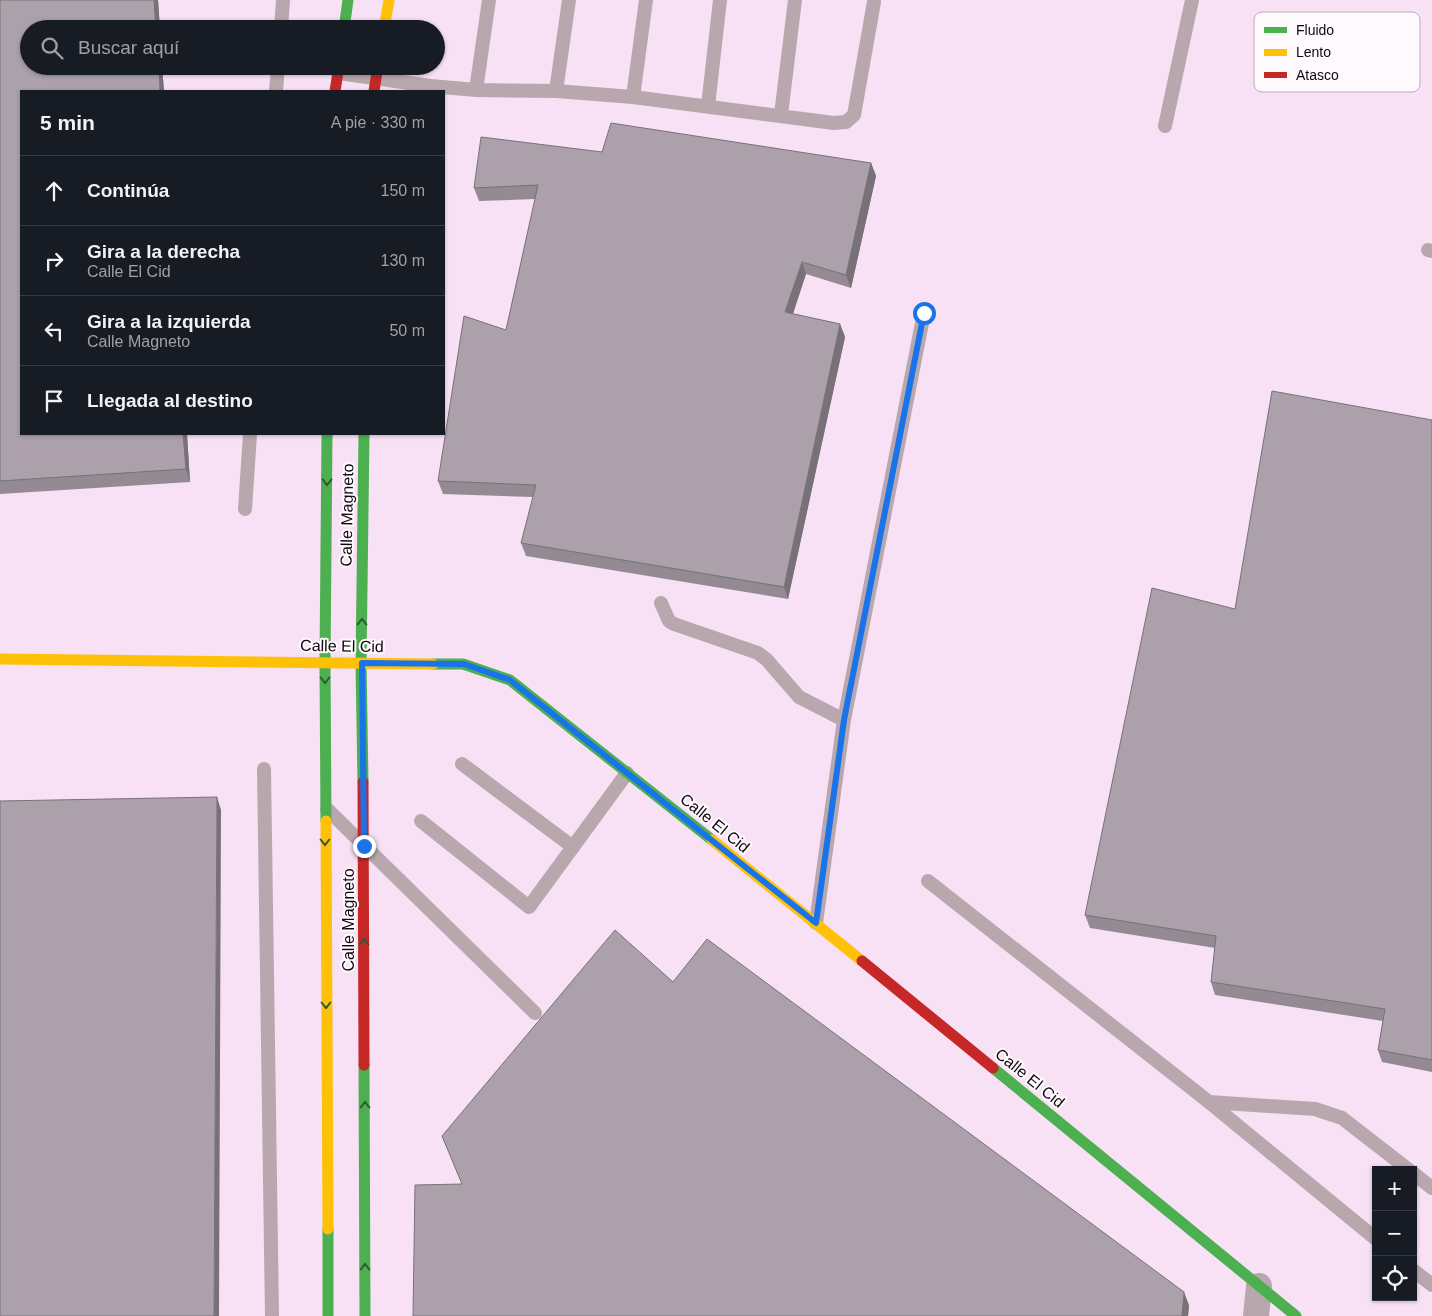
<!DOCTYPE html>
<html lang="es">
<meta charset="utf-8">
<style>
:root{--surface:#171b24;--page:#20242c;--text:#f1f3f6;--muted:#9ea1a6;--line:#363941}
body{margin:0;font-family:Helvetica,sans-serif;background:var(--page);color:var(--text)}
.controls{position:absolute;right:15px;bottom:15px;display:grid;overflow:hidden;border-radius:0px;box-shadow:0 1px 4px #0004}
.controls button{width:45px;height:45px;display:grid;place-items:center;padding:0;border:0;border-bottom:1px solid var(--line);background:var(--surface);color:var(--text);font:25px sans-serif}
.stop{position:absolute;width:15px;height:15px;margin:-11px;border:4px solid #1a73e8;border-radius:50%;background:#fff}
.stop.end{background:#1a73e8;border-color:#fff;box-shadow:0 1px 5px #0008}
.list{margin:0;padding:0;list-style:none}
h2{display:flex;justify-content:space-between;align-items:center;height:65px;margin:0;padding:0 20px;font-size:21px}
h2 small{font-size:16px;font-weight:400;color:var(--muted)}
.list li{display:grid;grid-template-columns:32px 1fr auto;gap:15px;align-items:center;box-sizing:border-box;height:70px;padding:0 20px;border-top:1px solid var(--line)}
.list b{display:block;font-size:19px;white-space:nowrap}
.list p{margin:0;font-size:16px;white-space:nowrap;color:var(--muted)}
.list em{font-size:16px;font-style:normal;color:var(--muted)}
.icon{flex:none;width:28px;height:28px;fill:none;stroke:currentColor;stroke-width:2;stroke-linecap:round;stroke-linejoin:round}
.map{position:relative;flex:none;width:1432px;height:1316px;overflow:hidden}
.search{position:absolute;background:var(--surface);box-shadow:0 1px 4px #0004;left:20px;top:20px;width:425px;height:55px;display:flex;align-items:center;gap:12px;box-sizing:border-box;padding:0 18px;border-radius:28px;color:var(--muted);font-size:19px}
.panel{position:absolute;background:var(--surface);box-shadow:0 1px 4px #0004;left:20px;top:90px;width:425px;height:345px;border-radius:0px}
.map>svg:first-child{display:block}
.built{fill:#f8e0f5;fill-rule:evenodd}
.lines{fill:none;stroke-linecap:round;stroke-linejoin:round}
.lane{stroke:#b9a7ae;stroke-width:14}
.street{stroke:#b9a7ae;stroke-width:26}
.fast{stroke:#4caf50;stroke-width:11}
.slow{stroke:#ffc107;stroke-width:11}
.jam{stroke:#c62828;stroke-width:11}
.wall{fill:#948a93}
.shaded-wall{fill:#787178}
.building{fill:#aca1ab;stroke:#787178}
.oneway{stroke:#2e5c30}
.route{stroke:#1a73e8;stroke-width:6}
.labels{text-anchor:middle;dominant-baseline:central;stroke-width:4;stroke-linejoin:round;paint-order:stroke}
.street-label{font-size:16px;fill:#10080f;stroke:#fef9fd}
.key{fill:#fef9fd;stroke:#b7b1b6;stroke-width:1}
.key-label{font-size:14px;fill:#10080f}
</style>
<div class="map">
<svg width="1432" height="1316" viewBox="0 0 1432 1316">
<rect width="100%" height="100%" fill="#f8eaf6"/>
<path class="built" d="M0 0H1432V1316H0ZM29 29H436V66H29ZM21 91H444V434H21ZM1376 1170H1413V1297H1376Z"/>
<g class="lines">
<path class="lane" d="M281 29 283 0
M338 73 431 86 476 90 556 91 633 97 834 123 846 122 854 115 874 2
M476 90 489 0
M276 91 278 66
M556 91 569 0
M633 97 646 0
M708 106 720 0
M781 115 795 0
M1165 126 1192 0
M1428 250 1432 251
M245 509 250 434
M661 603 669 621 674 624 758 653 767 660 799 697 844 720
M462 764 573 847
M264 769 272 1316
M327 809 535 1013
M421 821 529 907 627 773
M928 881 1209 1102 1376 1239
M816 923 844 720 924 313
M1209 1102 1315 1109 1342 1118 1409 1170
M1413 1173 1432 1188
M1413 1270 1432 1285"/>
<path class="street" d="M1256 1316 1259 1286"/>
<path class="fast" d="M344 29 348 0
M433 664H463L510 680 712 840
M363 782 361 663 364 434
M326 821 325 662 327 434
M364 1065 365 1316
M993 1068 1296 1316
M328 1229V1316"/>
<path class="slow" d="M384 29 389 0
M0 659 433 664
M326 821 328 1229
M712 840 862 961"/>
<path class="jam" d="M335 91 339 66
M374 91 378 66
M363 782 364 1065
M862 961 993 1068"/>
</g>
<path class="wall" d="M0 0H158L160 29H29L162 66 164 91H21L187 434 190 482 0 494Z
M602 152 871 163 876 176 851 288 806 274 793 314 840 324 845 337 788 599 526 556 521 543 533 497 443 494 438 481 506 330 535 199 479 201 474 188Z
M1432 420V1072L1382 1062 1378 1050 1383 1021 1215 995 1211 982 1215 948 1090 928 1085 915 1235 609Z
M673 982 1189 1305 1188 1316H413L462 1184 442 1136Z"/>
<path class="shaded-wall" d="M154 0H158L160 29H156Z
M159 66H162L164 91H160Z
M871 163 876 176 851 288 846 275Z
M802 262 806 274 789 325 785 312Z
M840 324 845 337 788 599 784 587Z
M183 434H187L190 482 186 469Z
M217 797 221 810 219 1316H214Z
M1184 1292 1189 1305 1188 1316H1182Z"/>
<path class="building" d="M0 0H154L156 29H29V66H159L160 91H21V434H183L186 469 0 481Z
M611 123 871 163 846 275 802 262 785 312 840 324 784 587 521 543 536 485 438 481 464 316 506 330 538 185 474 188 481 137 602 152Z
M1272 391 1432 420V1060L1378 1050 1385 1009 1211 982 1216 936 1085 915 1152 588 1235 609Z
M217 797 214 1316H0V801Z
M615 930 673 982 707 939 1184 1292 1182 1316H413L415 1185 462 1184 442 1136Z"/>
<defs><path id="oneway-chevron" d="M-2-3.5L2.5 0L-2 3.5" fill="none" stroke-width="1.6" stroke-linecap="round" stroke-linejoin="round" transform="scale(1.25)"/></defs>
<g class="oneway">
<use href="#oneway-chevron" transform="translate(327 482) rotate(91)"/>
<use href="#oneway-chevron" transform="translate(362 622) rotate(-89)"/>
<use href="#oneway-chevron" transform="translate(325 680) rotate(90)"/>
<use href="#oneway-chevron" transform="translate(325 842) rotate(90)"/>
<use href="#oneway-chevron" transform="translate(364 942) rotate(-90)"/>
<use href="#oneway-chevron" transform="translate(326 1005) rotate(90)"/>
<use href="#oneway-chevron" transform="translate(365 1105) rotate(-90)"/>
<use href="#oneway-chevron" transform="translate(365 1267) rotate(-90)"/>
</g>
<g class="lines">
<path class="route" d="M364 846 362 663 464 664 510 680 816 923 844 720 924 313"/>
</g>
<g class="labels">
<g class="street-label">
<text transform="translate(347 515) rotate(-89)">Calle Magneto</text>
<text transform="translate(342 646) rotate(1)">Calle El Cid</text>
<text transform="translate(715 823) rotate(39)">Calle El Cid</text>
<text transform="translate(348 920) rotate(-90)">Calle Magneto</text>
<text transform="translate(1030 1078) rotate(39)">Calle El Cid</text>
</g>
</g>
<rect x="1254" y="12" width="166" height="80" rx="8" class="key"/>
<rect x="1264" y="27" width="23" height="6" fill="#4caf50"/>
<rect x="1264" y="49" width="23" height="7" fill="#ffc107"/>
<rect x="1264" y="72" width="23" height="6" fill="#c62828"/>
<g class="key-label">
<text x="1296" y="35">Fluido</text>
<text x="1296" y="57">Lento</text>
<text x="1296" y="80">Atasco</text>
</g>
</svg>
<div class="controls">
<button>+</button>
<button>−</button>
<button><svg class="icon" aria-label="locate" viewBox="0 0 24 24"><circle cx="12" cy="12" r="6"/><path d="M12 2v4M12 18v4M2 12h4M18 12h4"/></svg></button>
</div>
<div class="stop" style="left:924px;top:313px"></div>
<div class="stop end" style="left:364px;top:846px"></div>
<div class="search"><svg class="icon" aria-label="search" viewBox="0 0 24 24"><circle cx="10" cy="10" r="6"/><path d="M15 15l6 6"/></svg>Buscar aquí</div>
<section class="panel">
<h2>5 min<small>A pie · 330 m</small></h2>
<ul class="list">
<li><svg class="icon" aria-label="ahead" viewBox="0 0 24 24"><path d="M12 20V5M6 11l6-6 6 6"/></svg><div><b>Continúa</b></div><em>150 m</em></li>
<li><svg class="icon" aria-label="right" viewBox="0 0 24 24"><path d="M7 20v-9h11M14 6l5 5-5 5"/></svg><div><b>Gira a la derecha</b><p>Calle El Cid</p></div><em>130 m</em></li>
<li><svg class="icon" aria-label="left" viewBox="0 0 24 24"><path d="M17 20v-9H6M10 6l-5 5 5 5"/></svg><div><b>Gira a la izquierda</b><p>Calle Magneto</p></div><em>50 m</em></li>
<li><svg class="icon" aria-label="arrive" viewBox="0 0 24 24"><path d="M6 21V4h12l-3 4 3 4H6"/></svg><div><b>Llegada al destino</b></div></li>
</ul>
</section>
</div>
